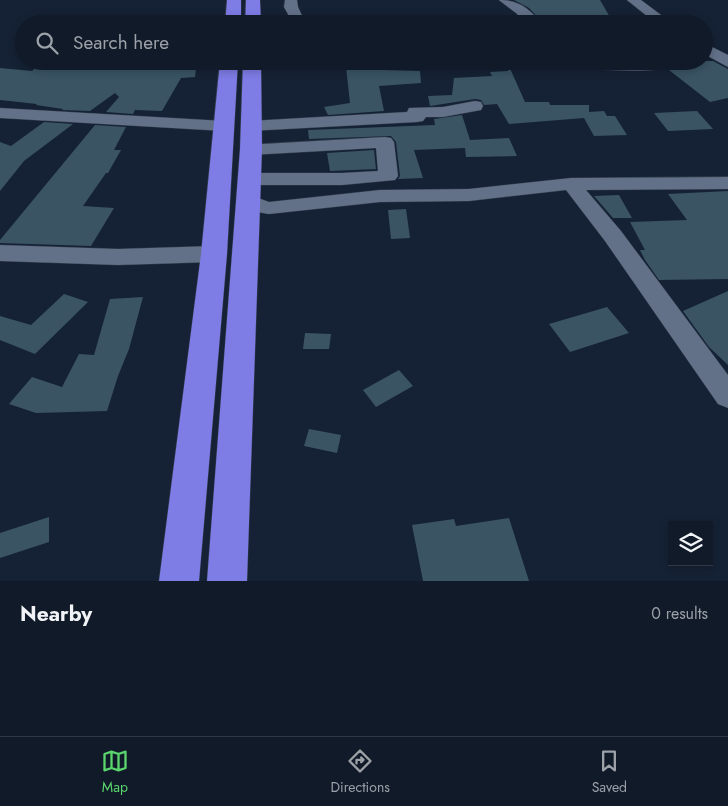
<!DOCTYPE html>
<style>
:root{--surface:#101a28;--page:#192330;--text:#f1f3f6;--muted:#9ca1a8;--line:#303845;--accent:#5bd56e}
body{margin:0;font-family:Jost,sans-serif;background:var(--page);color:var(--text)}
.controls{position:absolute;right:15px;bottom:15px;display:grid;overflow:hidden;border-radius:0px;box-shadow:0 2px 8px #0003}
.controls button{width:45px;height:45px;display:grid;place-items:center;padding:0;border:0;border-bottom:1px solid var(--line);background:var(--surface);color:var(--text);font:25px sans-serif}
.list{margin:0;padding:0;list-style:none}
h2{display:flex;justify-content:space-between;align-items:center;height:65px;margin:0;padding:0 20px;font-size:21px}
h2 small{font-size:16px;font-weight:400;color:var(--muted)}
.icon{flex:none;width:28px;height:28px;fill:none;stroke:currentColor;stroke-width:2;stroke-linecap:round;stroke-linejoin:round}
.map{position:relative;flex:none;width:728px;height:581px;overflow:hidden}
.search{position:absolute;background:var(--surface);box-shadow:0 2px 8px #0003;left:15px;right:15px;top:15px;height:55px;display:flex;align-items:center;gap:12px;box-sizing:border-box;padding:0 18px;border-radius:28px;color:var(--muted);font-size:19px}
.sheet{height:155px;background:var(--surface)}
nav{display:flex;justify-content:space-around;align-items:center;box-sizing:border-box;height:70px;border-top:1px solid var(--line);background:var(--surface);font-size:14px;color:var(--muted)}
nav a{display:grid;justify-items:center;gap:2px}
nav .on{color:var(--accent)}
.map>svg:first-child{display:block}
.building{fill:#3a5464}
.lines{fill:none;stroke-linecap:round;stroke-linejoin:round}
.minor-casing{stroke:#333c4c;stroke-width:1}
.highway-casing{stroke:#333c4c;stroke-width:1}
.minor{fill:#627188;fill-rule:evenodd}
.highway{fill:#7e7ce5;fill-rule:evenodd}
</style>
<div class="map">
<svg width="728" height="581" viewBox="0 0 728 581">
<rect width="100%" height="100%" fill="#152235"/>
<path class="building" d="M514 0H600L614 24H544L529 8Z
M42 61 120 62 197 61 195 77 181 78 162 111 135 110 133 114 106 112 119 97 115 93 90 111 62 110 63 109 36 105 37 104 0 100V68L32 71Z
M699 61H713L728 69V98L710 102 669 70 695 66Z
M508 64 525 102H549L550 105H589V112L604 111 607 116H615L627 135 594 136 584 118 509 124 497 104 484 105 481 100 475 99 430 106 428 96 452 95 454 78 492 76 490 72 508 71Z
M361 65H385V70L420 71 421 83 379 86 384 111 328 115 324 107 350 103 346 67 361 68Z
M697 111 713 129 668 131 654 113Z
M462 115 470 140 509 138 517 156 466 157 465 148 414 150 423 178 398 179 400 176 396 142 391 136 309 139 308 130 435 125 434 119Z
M44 122 73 124 24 161 0 191V142L11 146Z
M95 125 126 127 114 150H121L108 173H106L83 206 114 208 91 246 0 243V240Z
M374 150 376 169 330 171 327 153Z
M728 191V279L659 280 645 260 640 250H645L630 222 687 220 668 194Z
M619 195 632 218H613L594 196Z
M406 209 410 238 391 239 388 210Z
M728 291V365L709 347 683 311Z
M64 294 88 302 35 354 0 340V316L31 325Z
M143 297 129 349 118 376 107 411 36 413 9 404 32 377 62 387 79 354 94 355 110 299Z
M607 307 629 333 570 352 549 324Z
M305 333 331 334 329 349H303Z
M399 370 413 386 376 407 363 390Z
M309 429 341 435 337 453 304 446Z
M49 517V542L0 558V533Z
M509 518 529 581H423L412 525 454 519 456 526Z"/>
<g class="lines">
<g class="minor-casing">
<path id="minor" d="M285 0H297L298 7 304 20 302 23H246L253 19 289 16 284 7Z
M499 0C519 0 529 8 542 24H527L516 13Z
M627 0H641L673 24H657Z
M704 43 728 55V67L704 54Z
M534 61H697L695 64C646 76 591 68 541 66L536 64Z
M475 101 481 102 483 106 481 110 443 117H426L423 121 417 122 250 131 244 130 241 126 244 122 250 121 407 112 409 108 443 107Z
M0 108 224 121 230 122 233 126 230 130 224 131 0 118Z
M385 137 391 138 394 142 398 176 395 180 342 185H250L243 183 240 179 243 175 250 173H342L378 171 376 148 251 155 244 153 242 149 244 145Z
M728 177V189L586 190 621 231 728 375V408L718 404 605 241 566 190 469 201 380 202 269 214C258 212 243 210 237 200L240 196 247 194 269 202 380 190 469 189 571 178Z
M0 245 118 249 214 246 222 249 225 254 222 259 214 262 118 265 0 261Z"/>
</g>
<g class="highway-casing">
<path id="highway" d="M227 0H241V24H225Z
M246 0H260L261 24H245Z
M220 61H238L227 254 199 581H159L201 254Z
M243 61H261L262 149 247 581H207L240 149Z"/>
</g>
<use href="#minor" class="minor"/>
<use href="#highway" class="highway"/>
</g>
</svg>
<div class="controls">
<button><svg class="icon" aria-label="layers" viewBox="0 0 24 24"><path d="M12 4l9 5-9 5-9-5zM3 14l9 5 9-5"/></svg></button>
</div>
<div class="search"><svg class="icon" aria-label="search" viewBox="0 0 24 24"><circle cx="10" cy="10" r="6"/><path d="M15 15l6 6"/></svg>Search here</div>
</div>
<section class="sheet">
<h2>Nearby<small>0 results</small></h2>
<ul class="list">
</ul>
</section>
<nav>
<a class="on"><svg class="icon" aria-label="map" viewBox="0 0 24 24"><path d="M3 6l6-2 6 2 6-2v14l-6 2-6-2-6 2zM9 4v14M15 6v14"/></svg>Map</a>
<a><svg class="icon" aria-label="directions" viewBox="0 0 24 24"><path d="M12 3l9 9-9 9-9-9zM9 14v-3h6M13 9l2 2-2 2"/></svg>Directions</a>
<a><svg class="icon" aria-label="saved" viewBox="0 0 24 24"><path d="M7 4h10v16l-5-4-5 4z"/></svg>Saved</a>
</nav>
